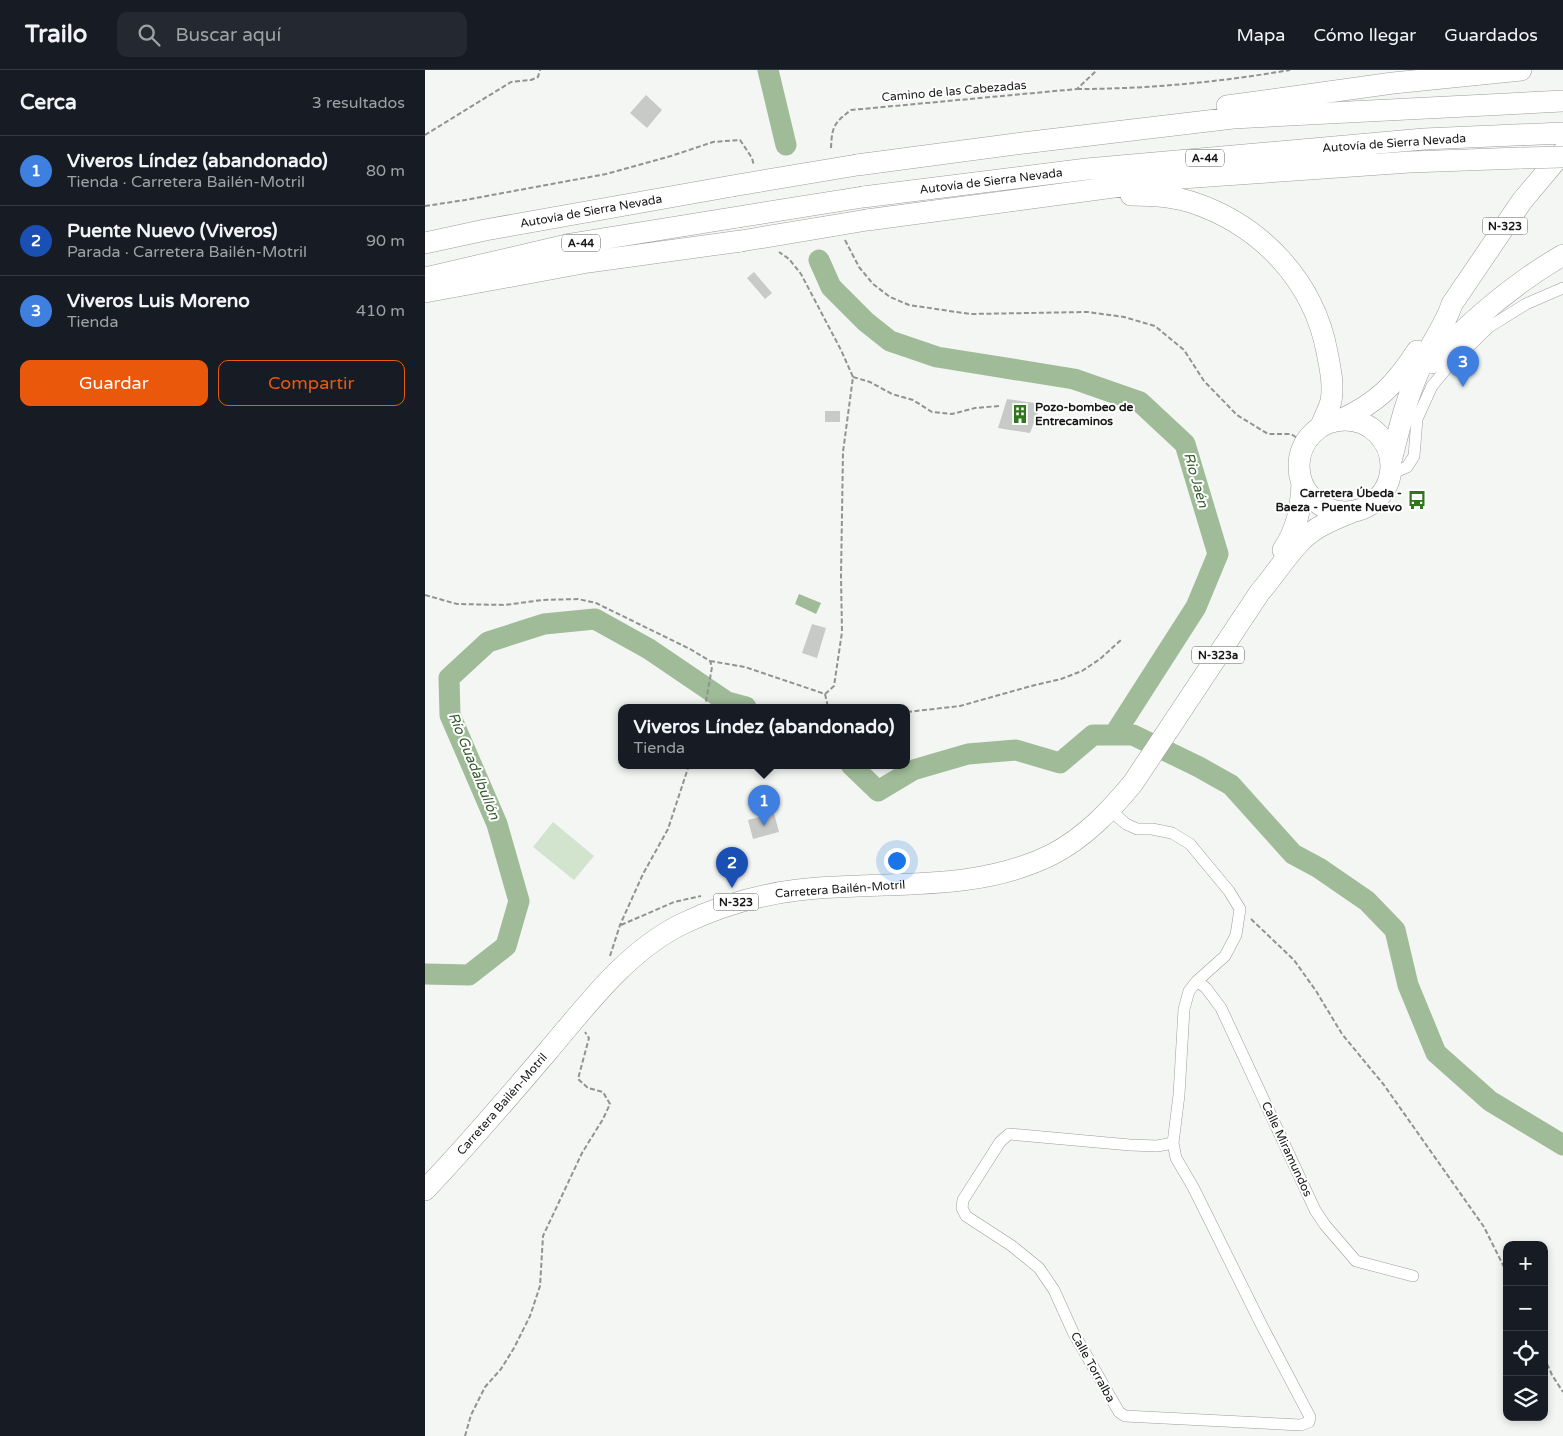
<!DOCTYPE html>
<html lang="es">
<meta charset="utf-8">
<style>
:root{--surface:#171b24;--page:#242831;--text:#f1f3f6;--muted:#9ea1a6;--line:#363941;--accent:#ea580c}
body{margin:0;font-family:"Varela Round",sans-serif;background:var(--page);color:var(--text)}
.controls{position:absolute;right:15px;bottom:15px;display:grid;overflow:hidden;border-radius:10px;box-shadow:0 2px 8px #0003}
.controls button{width:45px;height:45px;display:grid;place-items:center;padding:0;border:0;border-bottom:1px solid var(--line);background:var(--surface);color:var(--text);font:25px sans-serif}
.you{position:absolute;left:471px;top:790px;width:18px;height:18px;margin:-12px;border:4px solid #fff;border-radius:50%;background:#1a73e8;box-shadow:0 0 0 8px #1a73e833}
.badge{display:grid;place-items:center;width:32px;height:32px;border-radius:50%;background:var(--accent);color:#fff;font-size:16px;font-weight:700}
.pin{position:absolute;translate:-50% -41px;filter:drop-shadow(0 1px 2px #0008)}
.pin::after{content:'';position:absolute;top:26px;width:18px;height:15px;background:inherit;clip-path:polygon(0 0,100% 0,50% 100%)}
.popup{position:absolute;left:193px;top:634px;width:292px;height:65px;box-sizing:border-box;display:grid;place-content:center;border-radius:10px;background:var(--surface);filter:drop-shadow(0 1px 4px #0005);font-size:16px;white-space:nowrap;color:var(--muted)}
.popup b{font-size:19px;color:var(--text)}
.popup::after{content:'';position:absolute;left:50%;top:100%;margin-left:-10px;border:10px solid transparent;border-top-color:var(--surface)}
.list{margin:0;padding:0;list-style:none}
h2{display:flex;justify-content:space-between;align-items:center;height:65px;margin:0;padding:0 20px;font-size:21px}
h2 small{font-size:16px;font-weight:400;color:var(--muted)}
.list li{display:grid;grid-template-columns:32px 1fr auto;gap:15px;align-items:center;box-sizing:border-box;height:70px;padding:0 20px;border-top:1px solid var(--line)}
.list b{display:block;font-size:19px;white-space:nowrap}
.list p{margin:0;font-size:16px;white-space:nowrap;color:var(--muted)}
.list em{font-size:16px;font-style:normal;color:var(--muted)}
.actions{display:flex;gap:10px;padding:15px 20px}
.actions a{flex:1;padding:11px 0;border:1px solid var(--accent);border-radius:10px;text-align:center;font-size:18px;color:var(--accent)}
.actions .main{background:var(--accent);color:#fff}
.icon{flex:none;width:28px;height:28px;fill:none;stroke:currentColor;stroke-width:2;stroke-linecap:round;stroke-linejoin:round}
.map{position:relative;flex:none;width:1138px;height:1366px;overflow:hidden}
header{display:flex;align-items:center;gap:30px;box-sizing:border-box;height:70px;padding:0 25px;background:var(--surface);border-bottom:1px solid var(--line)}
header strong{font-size:24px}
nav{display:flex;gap:28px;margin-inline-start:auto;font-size:18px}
.search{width:350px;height:45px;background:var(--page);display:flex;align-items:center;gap:12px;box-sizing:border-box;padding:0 18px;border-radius:10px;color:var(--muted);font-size:19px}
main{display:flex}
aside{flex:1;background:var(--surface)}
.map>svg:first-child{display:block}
.green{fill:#d2e4ce}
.water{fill:#9fbb98}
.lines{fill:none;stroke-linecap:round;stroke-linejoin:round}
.river{stroke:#9fbb98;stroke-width:21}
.building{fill:#c7cac6}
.street-casing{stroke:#9b9e9a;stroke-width:12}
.highway-casing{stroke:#9b9e9a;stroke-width:22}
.path{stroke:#919391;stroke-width:2;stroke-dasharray:5 2.5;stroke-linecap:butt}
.street{stroke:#fff;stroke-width:11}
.highway{stroke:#fff;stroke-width:21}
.highway-bridge-casing{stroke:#9b9e9a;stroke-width:22;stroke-linecap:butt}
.highway-bridge{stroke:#fff;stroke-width:21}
.labels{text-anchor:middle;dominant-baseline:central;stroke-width:4;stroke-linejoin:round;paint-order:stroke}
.shield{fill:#fff;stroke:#5c5d5c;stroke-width:1}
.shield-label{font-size:11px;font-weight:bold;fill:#161716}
.street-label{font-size:12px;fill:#161716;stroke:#fff}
.poi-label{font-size:12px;font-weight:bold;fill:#161716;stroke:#fff;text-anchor:start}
.water-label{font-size:14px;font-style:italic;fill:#355c2c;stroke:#fff}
</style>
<header>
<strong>Trailo</strong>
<div class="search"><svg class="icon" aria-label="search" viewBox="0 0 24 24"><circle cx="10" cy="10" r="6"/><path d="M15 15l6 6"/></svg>Buscar aquí</div>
<nav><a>Mapa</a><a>Cómo llegar</a><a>Guardados</a></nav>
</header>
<main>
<aside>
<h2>Cerca<small>3 resultados</small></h2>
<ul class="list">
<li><span class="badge" style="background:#3f7fe0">1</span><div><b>Viveros Líndez (abandonado)</b><p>Tienda · Carretera Bailén-Motril</p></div><em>80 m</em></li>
<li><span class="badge" style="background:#1a4fb4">2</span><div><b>Puente Nuevo (Viveros)</b><p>Parada · Carretera Bailén-Motril</p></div><em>90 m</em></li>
<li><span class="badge" style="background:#3f7fe0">3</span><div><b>Viveros Luis Moreno</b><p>Tienda</p></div><em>410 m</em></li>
</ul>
<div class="actions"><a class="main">Guardar</a><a>Compartir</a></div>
</aside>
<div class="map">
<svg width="1138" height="1366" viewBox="0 0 1138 1366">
<rect width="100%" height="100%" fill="#f3f6f2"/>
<path class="green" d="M128 752 169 786 149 810 108 777Z"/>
<path class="water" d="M374 524 396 533 391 544 370 534Z"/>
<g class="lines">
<path class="river" d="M343 0 361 75
M394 190 406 217 441 252 465 271 512 287 649 309 715 332 760 374 793 484 771 537 689 665
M426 695 453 721 488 700 543 684 591 680 635 693 668 665H708L774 697 806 715 868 784 894 798 942 831 970 860 983 915 1011 983 1065 1031 1138 1075
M0 904 44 905 81 876 94 831 72 754 25 645 24 608 63 572 119 554 170 549 224 579 302 632 321 637"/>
</g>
<path class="building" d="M221 25 237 40 222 58 205 43Z
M329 202 347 223 340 229 322 208Z
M582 329 616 334 605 363 573 358Z
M400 341H415V352H400Z
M387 554 401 558 392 588 377 583Z
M349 743 354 762 328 769 323 750Z"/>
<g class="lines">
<g class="street-casing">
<path id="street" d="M966 404 982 397 989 386 992 349 1007 316 1021 299 1064 257 1101 234 1138 218
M685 740 701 754 712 759H727L747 763 765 774 804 821 815 839 811 865 800 886 772 911 764 921 759 939 754 1025 748 1073 751 1088 768 1117 837 1256 885 1347 884 1352 876 1355 700 1346 694 1342 648 1262 629 1220 614 1198 587 1176 541 1146 537 1138 538 1130 575 1072 584 1064 705 1075 732 1076 748 1073
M772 911 781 918 796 938 890 1140 900 1155 931 1191 988 1206"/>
</g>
<g class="highway-casing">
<path id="highway" d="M802 36 968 13 1096 0
M432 95 598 73 808 48 1138 31
M706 125C727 125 749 126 769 133 837 156 889 212 902 282 905 297 909 315 906 331 904 339 899 348 896 356
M438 127 662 99 999 69 1138 63
M442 150 756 108 985 92 1096 88
M0 173 60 160 307 116
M0 208 146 174 313 147
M0 222 163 192 316 171
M1006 293C1044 252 1090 213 1138 185
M874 396a46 46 0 1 1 92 0a46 46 0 1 1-92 0Z
M915 350C952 333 970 315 992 281
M966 391C974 359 982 326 996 296 1005 274 1020 256 1027 234L1097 131 1138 82
M858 480C872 459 876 438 877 413
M0 1120C43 1075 83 1028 123 981 162 935 202 881 257 854 294 836 332 825 373 820 458 810 549 824 628 784 660 767 685 741 708 713L835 522C850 505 861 486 877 470 891 456 910 449 927 442"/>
</g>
<path class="path" d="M652 19C724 19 795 12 865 0
M0 65 86 12 106 10 113 7 115 0
M406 78C407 56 409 53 426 40L652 19 672 0
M0 136 40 130 181 104 246 86 288 72 315 70 327 88 329 96
M420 170 434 197 448 214 465 227 484 235 545 244 663 242 699 247 730 256 759 280 779 311 812 345 843 364H866L880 373
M428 307 445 312 467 324 488 330 507 342 527 344 550 338 574 336
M0 525 32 534 80 535 117 530 153 529 171 533 265 579 285 591 287 597 280 637
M285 591 320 597 400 624 409 616 417 562 416 506 418 382 428 307 416 280 376 204 364 189 354 182
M400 624 403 637
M482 642 535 636 606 616 636 609 657 601 675 589 697 569
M826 849 869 890 891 921 917 964 959 1015 1059 1157 1082 1203
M196 855 249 832 276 826
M185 886 195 855 218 804 243 759 264 695
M1119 1287 1127 1305 1138 1322
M40 1366 46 1345 60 1317 76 1299 89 1278 105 1246 115 1216 118 1166 157 1083 178 1049 185 1034 178 1022 163 1018 153 1009 164 968 160 962"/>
<use href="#street" class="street"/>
<use href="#highway" class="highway"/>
<g class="highway-bridge-casing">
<path id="highway-bridge" d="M1096 88 1138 87
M307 116 432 95
M313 147 438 127
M316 171 442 150"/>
</g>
<use href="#highway-bridge" class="highway-bridge"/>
</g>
<defs>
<g id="building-bare" transform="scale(1.5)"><path d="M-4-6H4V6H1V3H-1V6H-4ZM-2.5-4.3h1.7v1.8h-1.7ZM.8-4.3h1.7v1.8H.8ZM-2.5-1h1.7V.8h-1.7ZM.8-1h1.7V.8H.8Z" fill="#2e771b" stroke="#fff" stroke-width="2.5" paint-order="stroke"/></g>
<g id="bus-bare" transform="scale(1.5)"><path d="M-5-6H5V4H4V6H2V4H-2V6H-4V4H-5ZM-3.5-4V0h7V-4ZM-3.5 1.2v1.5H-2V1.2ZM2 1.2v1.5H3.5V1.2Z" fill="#2e771b" stroke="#fff" stroke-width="2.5" paint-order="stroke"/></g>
</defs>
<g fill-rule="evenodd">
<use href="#building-bare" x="595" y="344"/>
<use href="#bus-bare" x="992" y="430"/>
</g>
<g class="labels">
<g class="shield">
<rect x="761" y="79.5" width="38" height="17" rx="4"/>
<rect x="1057.5" y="147.5" width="45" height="17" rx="4"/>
<rect x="137" y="164.5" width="38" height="17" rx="4"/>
<rect x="767" y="576.5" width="52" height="17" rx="4"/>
<rect x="288.5" y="823.5" width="45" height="17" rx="4"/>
</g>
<g class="shield-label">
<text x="780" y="88">A-44</text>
<text x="1080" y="156">N-323</text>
<text x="156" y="173">A-44</text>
<text x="793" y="585">N-323a</text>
<text x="311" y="832">N-323</text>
</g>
<g class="street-label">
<text transform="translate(529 21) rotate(-5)">Camino de las Cabezadas</text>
<text transform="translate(969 73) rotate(-4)">Autovía de Sierra Nevada</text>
<text transform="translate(566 111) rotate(-7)">Autovía de Sierra Nevada</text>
<text transform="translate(166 141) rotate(-10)">Autovía de Sierra Nevada</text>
<text transform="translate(415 819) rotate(-4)">Carretera Bailén-Motril</text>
<text transform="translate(77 1034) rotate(-49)">Carretera Bailén-Motril</text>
<text transform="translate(862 1079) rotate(65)">Calle Miramundos</text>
<text transform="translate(668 1297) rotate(61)">Calle Torralba</text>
</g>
<g class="poi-label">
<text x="610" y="337">Pozo-bombeo de<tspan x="610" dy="14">Entrecaminos</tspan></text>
<text x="977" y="423" text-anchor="end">Carretera Úbeda -<tspan x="977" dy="14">Baeza - Puente Nuevo</tspan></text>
</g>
<g class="water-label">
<text transform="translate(771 410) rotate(74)">Rio Jaén</text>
<text transform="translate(49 696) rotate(68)">Río Guadalbullón</text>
</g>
</g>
</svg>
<div class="controls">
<button>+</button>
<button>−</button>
<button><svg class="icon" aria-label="locate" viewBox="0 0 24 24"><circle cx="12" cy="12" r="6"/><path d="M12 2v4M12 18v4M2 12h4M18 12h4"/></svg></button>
<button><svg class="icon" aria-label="layers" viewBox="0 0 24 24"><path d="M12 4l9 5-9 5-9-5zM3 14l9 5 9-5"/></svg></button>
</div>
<div class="you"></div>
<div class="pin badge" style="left:339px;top:756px;background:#3f7fe0">1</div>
<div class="popup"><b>Viveros Líndez (abandonado)</b>Tienda</div>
<div class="pin badge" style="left:307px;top:818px;background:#1a4fb4">2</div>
<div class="pin badge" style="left:1038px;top:317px;background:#3f7fe0">3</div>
</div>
</main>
